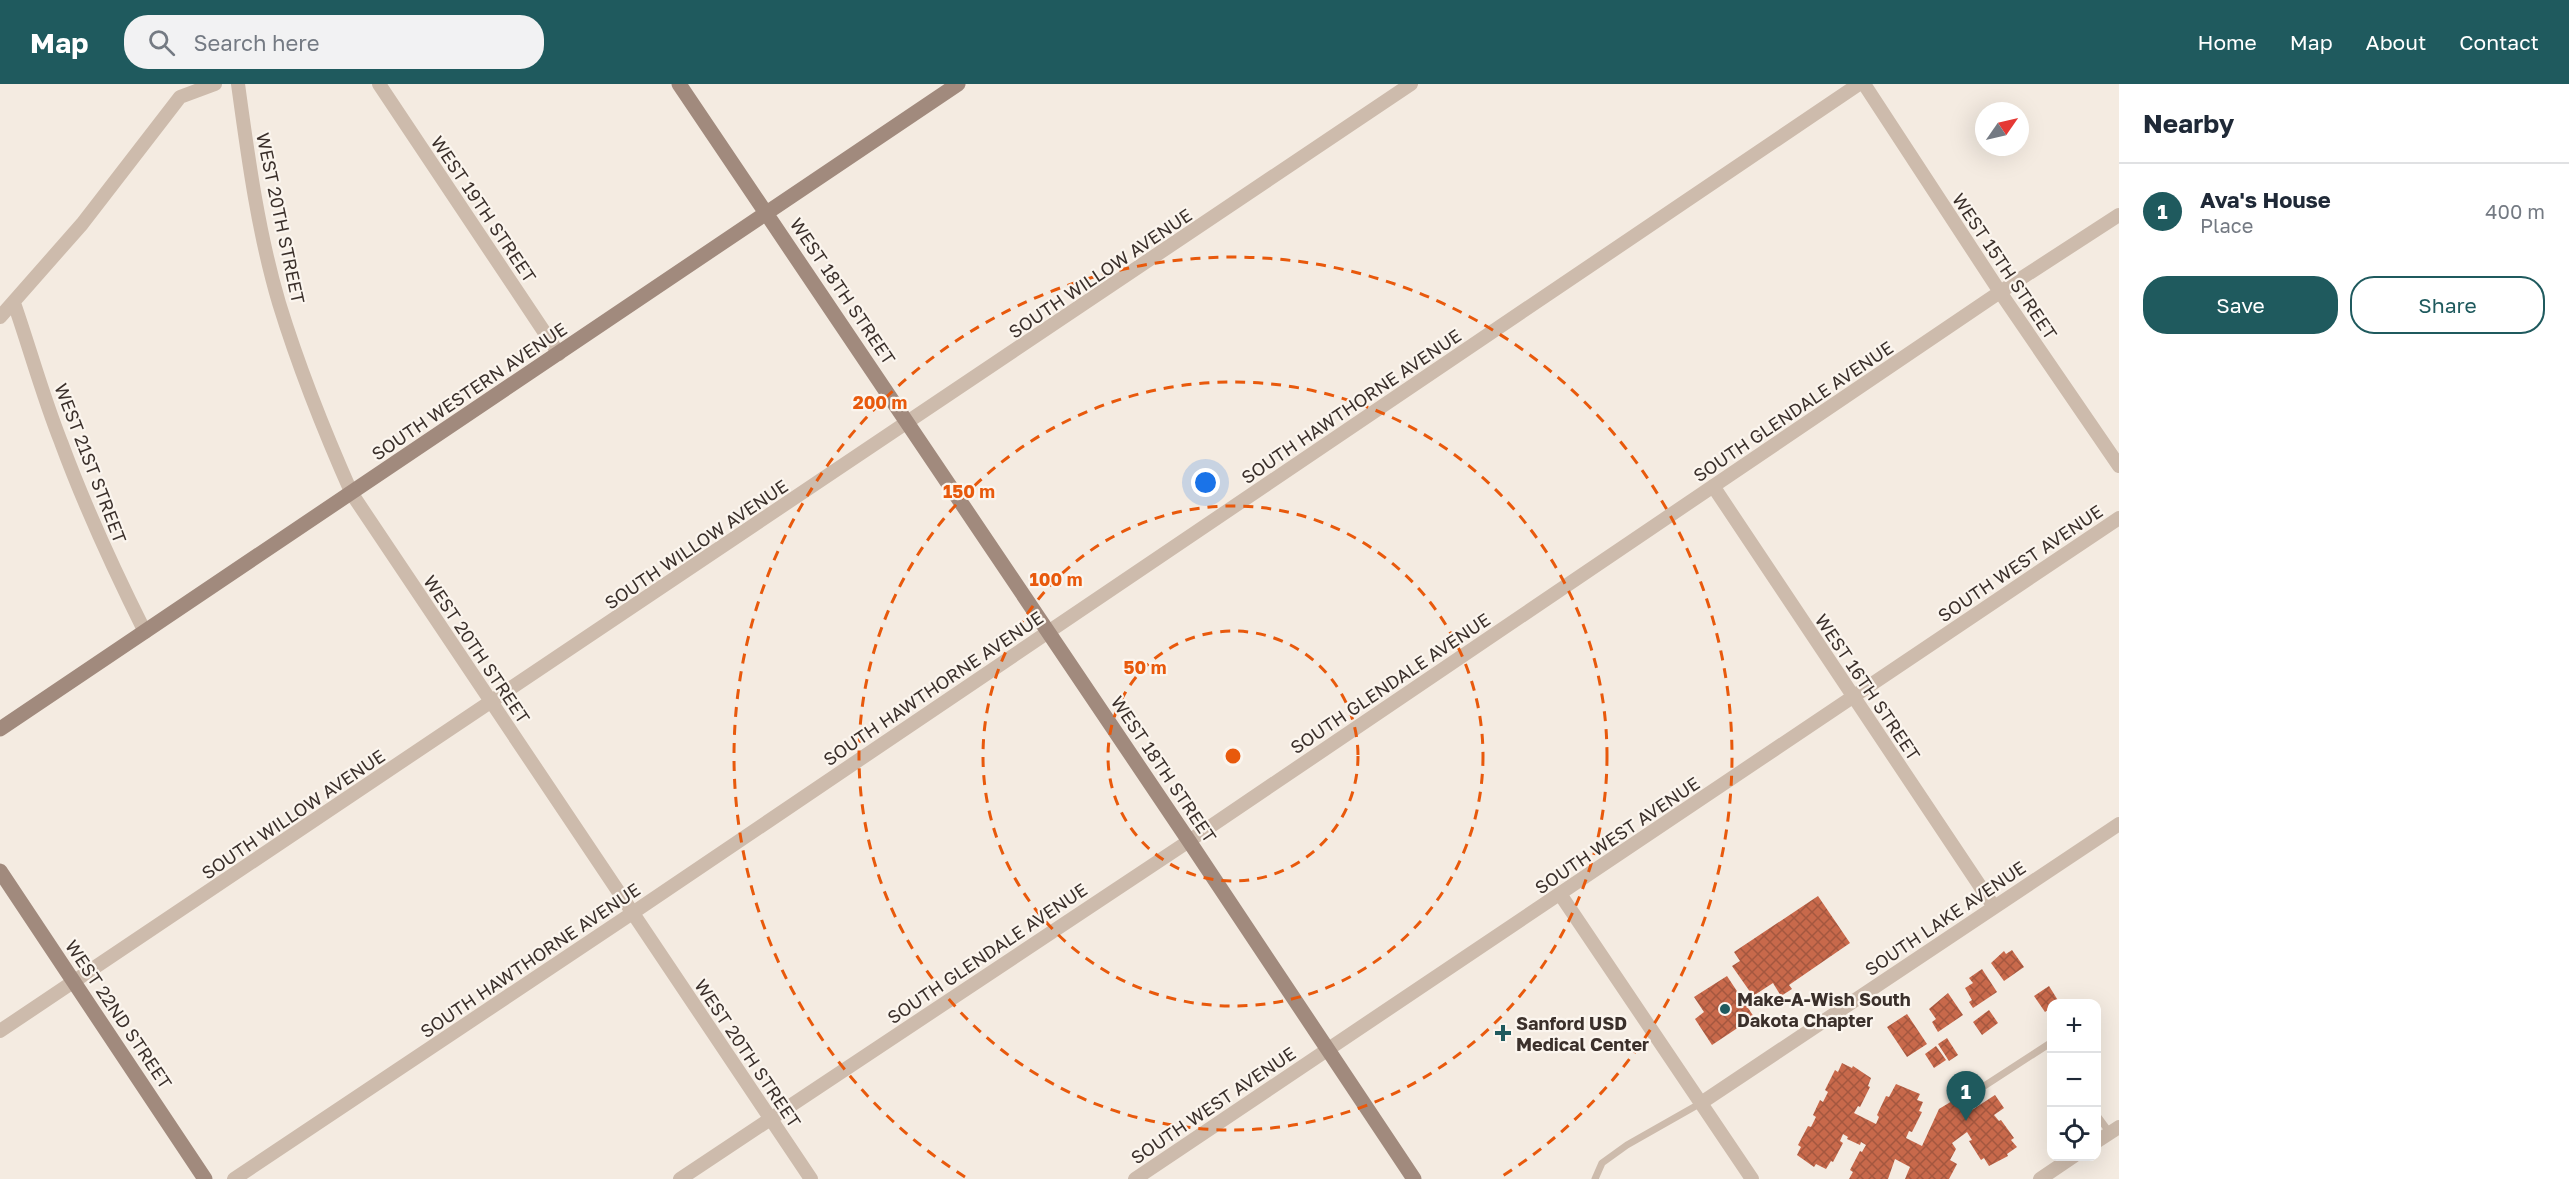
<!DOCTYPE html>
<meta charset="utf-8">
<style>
:root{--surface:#fff;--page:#f2f2f3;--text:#1f2937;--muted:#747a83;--line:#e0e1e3;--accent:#1f5a5e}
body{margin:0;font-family:"Golos Text",sans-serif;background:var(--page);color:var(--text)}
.controls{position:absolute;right:18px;bottom:18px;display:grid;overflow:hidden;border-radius:12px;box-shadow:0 6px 24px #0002}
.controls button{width:54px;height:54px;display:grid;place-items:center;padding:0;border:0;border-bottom:2px solid var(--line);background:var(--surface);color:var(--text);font:30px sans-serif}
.compass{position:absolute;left:1975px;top:18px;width:54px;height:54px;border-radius:50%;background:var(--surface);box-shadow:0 6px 24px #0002;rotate:56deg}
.you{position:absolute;left:1206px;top:399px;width:21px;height:21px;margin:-15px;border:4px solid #fff;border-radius:50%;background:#1a73e8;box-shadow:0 0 0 9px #1a73e833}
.badge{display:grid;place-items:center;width:39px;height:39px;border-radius:50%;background:var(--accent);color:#fff;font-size:20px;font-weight:700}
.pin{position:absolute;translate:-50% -50px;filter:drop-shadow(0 2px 3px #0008)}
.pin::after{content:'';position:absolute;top:32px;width:21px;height:18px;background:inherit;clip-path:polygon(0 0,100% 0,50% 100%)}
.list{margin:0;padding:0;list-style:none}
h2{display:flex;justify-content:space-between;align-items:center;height:78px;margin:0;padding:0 24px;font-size:26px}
h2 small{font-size:20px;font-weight:400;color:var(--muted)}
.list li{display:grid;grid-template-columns:39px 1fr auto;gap:18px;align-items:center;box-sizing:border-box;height:96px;padding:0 24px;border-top:2px solid var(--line)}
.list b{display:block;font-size:22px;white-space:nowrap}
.list p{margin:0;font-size:20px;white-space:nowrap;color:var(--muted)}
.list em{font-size:20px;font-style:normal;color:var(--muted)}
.actions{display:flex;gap:12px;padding:18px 24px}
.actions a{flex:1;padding:14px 0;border:2px solid var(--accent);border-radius:24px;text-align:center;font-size:21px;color:var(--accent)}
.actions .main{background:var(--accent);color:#fff}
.icon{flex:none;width:33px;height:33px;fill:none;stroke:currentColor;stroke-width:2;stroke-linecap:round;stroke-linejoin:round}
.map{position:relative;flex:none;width:2119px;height:1095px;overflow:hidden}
header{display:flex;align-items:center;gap:36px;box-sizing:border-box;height:84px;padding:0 30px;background:var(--accent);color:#fff}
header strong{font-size:28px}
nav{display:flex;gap:33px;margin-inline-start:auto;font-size:21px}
.search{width:420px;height:54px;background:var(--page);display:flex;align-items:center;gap:15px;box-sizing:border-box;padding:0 21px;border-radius:24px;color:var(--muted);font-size:22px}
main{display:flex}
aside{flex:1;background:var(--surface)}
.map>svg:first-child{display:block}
.building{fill:url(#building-cross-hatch)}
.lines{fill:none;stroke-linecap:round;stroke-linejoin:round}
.lane{stroke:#cdbbac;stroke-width:7}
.street{stroke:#cdbbac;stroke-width:14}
.secondary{stroke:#a18a7d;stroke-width:15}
.ring{fill:none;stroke:#e8590c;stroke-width:3;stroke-dasharray:10 8}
.poi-dot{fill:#1f5a5e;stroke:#fbf5ee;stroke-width:2}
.labels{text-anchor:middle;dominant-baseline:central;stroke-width:4.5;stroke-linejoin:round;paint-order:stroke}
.street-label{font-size:18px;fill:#3b302b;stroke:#fbf5ee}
.poi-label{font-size:18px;font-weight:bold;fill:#3b302b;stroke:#fbf5ee;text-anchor:start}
.centre{fill:#e8590c;stroke:#fbf5ee;stroke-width:3}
.ring-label{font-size:18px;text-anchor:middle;font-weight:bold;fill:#e8590c;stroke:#fbf5ee;stroke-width:4.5;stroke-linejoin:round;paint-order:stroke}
</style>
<header>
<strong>Map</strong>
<div class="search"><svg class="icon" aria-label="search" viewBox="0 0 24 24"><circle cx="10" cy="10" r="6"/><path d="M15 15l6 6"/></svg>Search here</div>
<nav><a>Home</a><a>Map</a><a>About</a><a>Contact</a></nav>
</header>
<main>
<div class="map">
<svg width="2119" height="1095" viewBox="0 0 2119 1095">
<defs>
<pattern id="building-cross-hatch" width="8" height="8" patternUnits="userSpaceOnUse" patternTransform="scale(1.5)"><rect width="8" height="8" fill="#c8694b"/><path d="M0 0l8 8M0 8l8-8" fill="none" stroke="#a4573f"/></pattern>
</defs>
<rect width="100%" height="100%" fill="#f4ebe1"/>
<path class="building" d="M1818 812 1850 859 1789 901 1792 905 1781 912 1773 899 1753 912 1732 882 1740 877 1734 868Z
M2012 866 2024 883 2004 897 1991 879 2004 867 2006 870Z
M1982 885 1997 908 1973 924 1969 918 1972 916 1965 904 1973 899 1969 894Z
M1727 892 1754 933 1712 961 1695 935 1704 928 1694 913Z
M2049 902 2059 918 2052 920V923L2045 928 2034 912Z
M1948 909 1963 931 1938 948 1932 938 1936 935 1929 925Z
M1989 926 1998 939 1982 951 1973 938Z
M1907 930 1927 960 1907 973 1887 943Z
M1947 954 1958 971 1949 977 1938 960Z
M1936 962 1946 976 1934 984 1925 970Z
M1842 979 1852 984 1853 982 1871 994 1868 1002 1870 1003 1860 1023 1858 1022 1854 1029 1876 1040 1879 1033 1877 1031 1886 1012 1889 1013 1896 1000 1920 1010 1917 1016 1923 1018 1919 1027 1922 1028 1912 1048 1909 1047 1906 1054 1922 1062 1939 1025 1962 1011 1972 1026 1995 1011 2004 1024 1994 1031 1999 1037 2001 1036 2014 1054 2011 1056 2017 1063 2007 1070 2008 1072 1989 1082 1984 1074 1981 1076 1969 1057 1972 1056 1967 1048 1952 1059 1956 1065 1950 1076 1957 1080 1949 1095H1905L1910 1083 1895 1075 1888 1095H1849L1853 1088 1850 1086 1860 1067 1862 1068 1866 1061 1861 1058 1860 1061 1847 1055 1848 1053 1843 1050 1840 1057 1843 1059 1833 1078 1831 1077 1826 1085 1816 1080 1814 1083 1797 1071 1801 1063 1798 1061 1808 1042 1811 1043 1816 1033 1813 1031 1820 1016 1823 1018 1828 1008 1825 1006 1835 986 1838 988Z"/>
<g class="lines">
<path class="lane" d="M1975 1008 2052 958
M2096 1030 2110 1049
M1595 1095 1602 1079 1627 1061 1701 1019"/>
<path class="street" d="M238 0C248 73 258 148 279 219 299 284 324 347 352 410L811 1095
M379 0 559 270
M1864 0 2000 208 2119 382
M14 219C30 265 43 313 61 358 85 423 114 486 145 548
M0 233 82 140 180 13 215 0
M1713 402 1994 823
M1560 810 1752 1095
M0 947 1411 0
M1701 1019 2119 740
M2096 1058 2119 1043
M234 1095 631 830 1859 0
M680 1095 1189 757 2000 208 2119 131
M1135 1095 2119 434
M2040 1095 2074 1072"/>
<path class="secondary" d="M679 0 1189 757 1414 1095
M0 645 958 0
M0 787 205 1095"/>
</g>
<g class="ring">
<circle cx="1233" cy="672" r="125"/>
<circle cx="1233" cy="672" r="250"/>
<circle cx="1233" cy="672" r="374"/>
<path d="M965 1093A499 499 0 1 1 1501 1093"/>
</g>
<g class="poi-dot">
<circle cx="1725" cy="925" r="6"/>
<path d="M1500 940h6v6h6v6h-6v6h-6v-6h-6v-6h6z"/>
</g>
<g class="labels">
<g class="street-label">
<text transform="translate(484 125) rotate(56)">WEST 19TH STREET</text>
<text transform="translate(281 134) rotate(78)">WEST 20TH STREET</text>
<text transform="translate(2005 182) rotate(56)">WEST 15TH STREET</text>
<text transform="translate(1100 189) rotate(-34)">SOUTH WILLOW AVENUE</text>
<text transform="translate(843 207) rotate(56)">WEST 18TH STREET</text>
<text transform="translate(469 307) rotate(-34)">SOUTH WESTERN AVENUE</text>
<text transform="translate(1351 322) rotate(-34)">SOUTH HAWTHORNE AVENUE</text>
<text transform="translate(1793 327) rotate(-34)">SOUTH GLENDALE AVENUE</text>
<text transform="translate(91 379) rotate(69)">WEST 21ST STREET</text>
<text transform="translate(696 460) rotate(-34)">SOUTH WILLOW AVENUE</text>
<text transform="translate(2020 479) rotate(-34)">SOUTH WEST AVENUE</text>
<text transform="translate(477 565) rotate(56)">WEST 20TH STREET</text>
<text transform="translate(1390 599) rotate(-34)">SOUTH GLENDALE AVENUE</text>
<text transform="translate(1868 603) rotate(56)">WEST 16TH STREET</text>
<text transform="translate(933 604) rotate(-34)">SOUTH HAWTHORNE AVENUE</text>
<text transform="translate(1164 685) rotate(56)">WEST 18TH STREET</text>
<text transform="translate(293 730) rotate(-34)">SOUTH WILLOW AVENUE</text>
<text transform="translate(1617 751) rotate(-34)">SOUTH WEST AVENUE</text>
<text transform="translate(1945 834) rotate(-34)">SOUTH LAKE AVENUE</text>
<text transform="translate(987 869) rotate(-34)">SOUTH GLENDALE AVENUE</text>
<text transform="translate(530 876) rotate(-34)">SOUTH HAWTHORNE AVENUE</text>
<text transform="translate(119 930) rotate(56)">WEST 22ND STREET</text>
<text transform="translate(748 969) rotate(56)">WEST 20TH STREET</text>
<text transform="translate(1213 1021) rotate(-34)">SOUTH WEST AVENUE</text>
</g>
<g class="poi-label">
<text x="1737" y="915">Make-A-Wish South<tspan x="1737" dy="21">Dakota Chapter</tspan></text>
<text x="1516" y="939">Sanford USD<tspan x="1516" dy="21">Medical Center</tspan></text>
</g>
</g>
<circle cx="1233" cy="672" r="9" class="centre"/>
<g class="ring-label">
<text x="880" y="325">200 m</text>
<text x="969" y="414">150 m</text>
<text x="1056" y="502">100 m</text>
<text x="1145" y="590">50 m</text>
</g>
</svg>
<div class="controls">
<button>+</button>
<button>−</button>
<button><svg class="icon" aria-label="locate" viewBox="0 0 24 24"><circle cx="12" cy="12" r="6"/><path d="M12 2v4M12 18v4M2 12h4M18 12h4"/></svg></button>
</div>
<svg class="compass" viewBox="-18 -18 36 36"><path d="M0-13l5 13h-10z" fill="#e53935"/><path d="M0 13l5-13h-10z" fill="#747a83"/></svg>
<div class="you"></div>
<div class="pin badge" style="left:1966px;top:1037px">1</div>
</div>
<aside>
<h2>Nearby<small></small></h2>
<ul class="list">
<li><span class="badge">1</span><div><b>Ava's House</b><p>Place</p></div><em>400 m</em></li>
</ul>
<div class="actions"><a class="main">Save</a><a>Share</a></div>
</aside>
</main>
